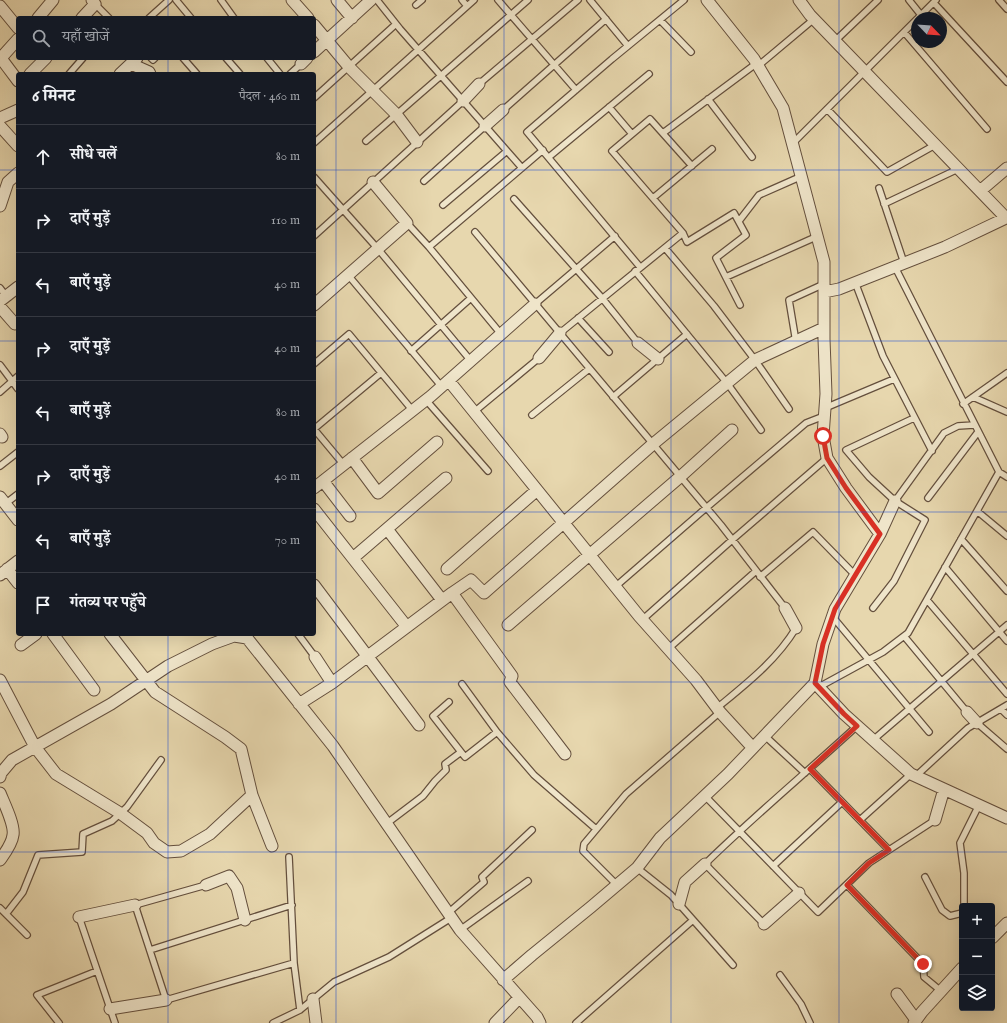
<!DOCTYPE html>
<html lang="hi">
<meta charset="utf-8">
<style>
:root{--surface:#171b24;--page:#20242c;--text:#f1f3f6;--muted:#9ea1a6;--line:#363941}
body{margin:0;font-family:"IM FELL English","Noto Serif Devanagari",serif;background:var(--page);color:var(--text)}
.controls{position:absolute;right:12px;bottom:12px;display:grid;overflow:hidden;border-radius:4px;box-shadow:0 4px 16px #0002}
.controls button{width:36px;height:36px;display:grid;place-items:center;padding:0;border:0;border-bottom:1px solid var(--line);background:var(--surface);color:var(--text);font:20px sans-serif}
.compass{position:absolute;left:911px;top:12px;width:36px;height:36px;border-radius:50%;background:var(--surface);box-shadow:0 4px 16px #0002;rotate:115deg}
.stop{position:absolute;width:12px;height:12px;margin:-9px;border:3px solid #d93025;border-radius:50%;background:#fff}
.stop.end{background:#d93025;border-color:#fff;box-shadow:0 1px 4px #0008}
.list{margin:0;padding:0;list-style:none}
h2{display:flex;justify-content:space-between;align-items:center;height:52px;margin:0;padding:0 16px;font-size:17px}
h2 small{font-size:13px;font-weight:400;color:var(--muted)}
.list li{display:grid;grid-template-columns:26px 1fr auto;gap:12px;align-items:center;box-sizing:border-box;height:64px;padding:0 16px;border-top:1px solid var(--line)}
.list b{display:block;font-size:15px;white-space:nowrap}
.list em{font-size:13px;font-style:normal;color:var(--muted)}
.icon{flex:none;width:22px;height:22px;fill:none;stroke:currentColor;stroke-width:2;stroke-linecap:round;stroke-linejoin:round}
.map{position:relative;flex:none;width:1007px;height:1023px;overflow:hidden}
.search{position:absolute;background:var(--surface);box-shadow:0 4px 16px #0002;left:16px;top:16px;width:300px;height:44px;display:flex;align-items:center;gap:10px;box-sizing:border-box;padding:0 14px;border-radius:4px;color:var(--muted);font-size:15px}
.panel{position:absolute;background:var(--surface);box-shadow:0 4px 16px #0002;left:16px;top:72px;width:300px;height:564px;border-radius:4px}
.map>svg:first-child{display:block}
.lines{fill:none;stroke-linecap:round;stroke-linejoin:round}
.service-casing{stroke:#644f3d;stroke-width:8}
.minor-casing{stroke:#644f3d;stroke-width:13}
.service{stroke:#efe5ca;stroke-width:5.5}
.minor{stroke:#efe5ca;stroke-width:11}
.route{stroke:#d93025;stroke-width:5}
.grid{fill:none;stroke:#1d4ed8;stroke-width:1;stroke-opacity:0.55}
</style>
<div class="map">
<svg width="1007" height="1023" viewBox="0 0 1007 1023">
<rect width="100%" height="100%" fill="#e7d7ae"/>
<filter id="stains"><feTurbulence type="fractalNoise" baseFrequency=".005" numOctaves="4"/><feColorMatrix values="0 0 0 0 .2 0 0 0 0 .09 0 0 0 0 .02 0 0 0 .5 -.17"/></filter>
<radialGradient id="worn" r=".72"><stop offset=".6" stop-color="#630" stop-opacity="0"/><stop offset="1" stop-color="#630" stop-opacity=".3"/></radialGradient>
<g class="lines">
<g class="service-casing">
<path id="service" d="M176 0 191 18
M221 0 234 18
M377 0 400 29 522 168
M462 0 467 6
M498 0 576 90
M590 0 628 46
M909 0 921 15
M999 0 1007 9
M934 3 1007 82
M95 4 109 18
M416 5 422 0
M149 18 169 0
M918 18 936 0
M660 20 691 52
M904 32 987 129
M835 41 878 0
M151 58 153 60 155 58
M183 58 197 74
M226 58 240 74
M267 58 280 74
M758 66 814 19
M69 74 83 58
M290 74 301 64
M479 84 578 0
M314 98 396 24
M708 99 752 157
M609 107 632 134
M827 109 887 172 935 145
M503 110 606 19
M663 133 757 63
M366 141 528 0
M314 143 474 0
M793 143 917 19
M549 157 649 74
M692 166 650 119 612 151 683 233 687 242 734 213 746 235 716 258 740 305
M314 177 378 249 471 361
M424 181 485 126
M879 188 904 263
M653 198 712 149
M514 199 602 298 638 343
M884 204 958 169
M443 205 507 151
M739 221 759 195 802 176
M407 223 429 247 501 334
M475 232 721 525 785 608
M314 236 463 101
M429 247 543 150
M665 248 714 306 755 360 789 409
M640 267 527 132 612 59 684 0
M895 267 999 472 1007 477
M635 271 727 383 761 430
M348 275 442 387
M726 277 818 236
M855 282 883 356 932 451
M0 288 6 296
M535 304 615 236
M578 318 609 352
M560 333 683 233
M796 342 789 300 824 284
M411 351 471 298
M314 364 349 334 413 411
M0 365 18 389
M0 392 18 376
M613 397 687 334
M973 397 1007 412
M426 400 488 471
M963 404 1007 373
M825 408 894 379
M474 412 539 358
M532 415 589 369
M914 418 846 450 869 477 895 501 944 433 958 426 974 425
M314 429 381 373
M314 429 344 465
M0 466 18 452
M928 498 978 432
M5 504 18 494
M977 511 1007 536
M961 539 1007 591
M945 567 1007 641
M760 577 813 532 855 575
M615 587 706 508 806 423 824 416
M927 600 1007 694
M873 608 894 581 925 520 895 501
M832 616 929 732
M642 620 732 540 827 458
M298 634 315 657
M904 636 967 712
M668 649 756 571
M462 684 497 732 534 775 596 829
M819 687 883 652 908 633 999 472
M717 708C746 684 776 661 796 628
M1001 709 1007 715
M977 723 1007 749
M765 736 805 773
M873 740 1007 625
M461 752 465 757 497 732
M810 769 889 850
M916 776 968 728 1007 705
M705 796 818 912 869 863 935 820
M860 820 911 774
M386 824 423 796 435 781 446 770 445 764 461 752 433 716 449 702
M289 857 294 963 300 1010
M773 866 842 802
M637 868 671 895 733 965
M925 877 942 910 950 916 962 913
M206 885 135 905 166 1000 294 963
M617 885 583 851 584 844 626 794 720 712
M847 885 923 964 924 977 941 991
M964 906V873L960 843 979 805
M0 908 27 935
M448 913 484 882 482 877 532 830
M6 914 23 892 38 855 82 852 83 834 112 821 127 807 161 760
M79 917 115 1023
M764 924 705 864C754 816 807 772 857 726
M460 930 528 881
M150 950 292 905
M780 975 801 1004 810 1023
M59 1023 37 995 97 971
M273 1023 300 1010 334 982 389 957 451 918
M576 1023 693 920"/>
</g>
<g class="minor-casing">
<path id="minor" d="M292 0 308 18
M337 0 352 18
M799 0 810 15 1006 218 945 247 839 289 824 292
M0 6 18 28
M38 18 53 0
M82 18 95 4 92 0
M314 25 349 67 396 114 417 142
M314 52 371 0
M0 57 18 81
M1 58 18 39
M131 64 149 72 150 74
M301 64 307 58
M30 74 46 58
M120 74 137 58
M463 101 479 84
M0 118 18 110
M0 126 18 146
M485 126 503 110
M980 191 1007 168
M0 206 8 182 18 173
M0 301 18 287
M314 305 407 223 373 182
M0 307 15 324
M638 343 658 359
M539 358 560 333
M449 381 639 616 696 680 720 712 753 748
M0 434 2 437
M352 458 378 493 437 442
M323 481 350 516
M314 488 431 396 535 304
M0 497 18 520
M314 509 407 627
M387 529 442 600
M880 534 895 501
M353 558 446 478
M7 569 18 583
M447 569 537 490
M0 575 18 561
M314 585 419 725
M452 593 471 580 484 593 653 444 755 360 824 328
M785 608 796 628
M508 625 680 477 732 430
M53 634 94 690
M110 634 155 692 225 737 241 749 252 795 272 846
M21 645 36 634
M315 657 332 683
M0 680 35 747 56 774 120 813 147 833 154 843 167 852 181 851 210 834 252 795
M815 683 844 714 911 774 1007 818
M299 704 332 683 452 593 512 676 510 682 565 754
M967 712 977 723
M0 777 1 773 12 760 111 704 168 666 212 644 234 636 247 638 333 746 460 930 537 1017 540 1023
M0 793C4 803 15 825 13 835 12 844 5 853 0 860
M935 820 944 789
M206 885 229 876 237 888 245 920
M679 904 685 882 705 864
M79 917 135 905
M764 924 799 893
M992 938 1007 923
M503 980 532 955 591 907 637 868 660 838 728 774 815 683 823 644 835 609 880 534 846 488 827 458 823 436 826 394 824 339V262L783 108 754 59 707 0
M897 994 916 1020
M313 999 316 1023
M110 1009 166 1000
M495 1023 519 998
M914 1023 922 1012 962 968"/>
</g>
<use href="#service" class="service"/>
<use href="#minor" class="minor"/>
</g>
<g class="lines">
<path class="route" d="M823 436 827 458 846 488 880 534 835 609 823 644 815 683 844 714 857 726 810 769 889 850 869 863 847 885 923 964"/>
</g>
<path class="grid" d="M168 0V18M336 0V1023M504 0V1023M671 0V1023M839 0V1023M168 58V74M0 170H18M314 170H1007M0 341H18M314 341H1007M0 512H18M314 512H1007M168 634V1023M0 682H1007M0 852H1007"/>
<rect width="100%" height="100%" filter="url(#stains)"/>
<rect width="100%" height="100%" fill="url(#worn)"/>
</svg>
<div class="controls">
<button>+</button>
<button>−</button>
<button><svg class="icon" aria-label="layers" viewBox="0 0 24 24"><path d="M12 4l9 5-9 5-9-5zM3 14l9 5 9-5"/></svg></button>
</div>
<svg class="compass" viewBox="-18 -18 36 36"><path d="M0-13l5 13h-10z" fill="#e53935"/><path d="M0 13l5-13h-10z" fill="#9ea1a6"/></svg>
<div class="stop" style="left:823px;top:436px"></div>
<div class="stop end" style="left:923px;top:964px"></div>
<div class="search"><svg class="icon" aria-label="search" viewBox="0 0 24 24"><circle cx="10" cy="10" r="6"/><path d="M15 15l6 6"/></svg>यहाँ खोजें</div>
<section class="panel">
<h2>6 मिनट<small>पैदल · 460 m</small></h2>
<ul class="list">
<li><svg class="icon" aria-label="ahead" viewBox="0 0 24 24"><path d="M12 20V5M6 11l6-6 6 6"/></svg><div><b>सीधे चलें</b></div><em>80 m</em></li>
<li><svg class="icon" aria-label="right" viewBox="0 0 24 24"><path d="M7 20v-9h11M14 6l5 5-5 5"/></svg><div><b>दाएँ मुड़ें</b></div><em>110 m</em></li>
<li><svg class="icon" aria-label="left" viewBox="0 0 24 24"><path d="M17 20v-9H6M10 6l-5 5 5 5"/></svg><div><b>बाएँ मुड़ें</b></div><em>40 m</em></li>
<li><svg class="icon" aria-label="right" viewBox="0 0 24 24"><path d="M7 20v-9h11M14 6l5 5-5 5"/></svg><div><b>दाएँ मुड़ें</b></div><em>40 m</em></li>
<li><svg class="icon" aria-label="left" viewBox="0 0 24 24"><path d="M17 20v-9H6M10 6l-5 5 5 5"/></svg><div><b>बाएँ मुड़ें</b></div><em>80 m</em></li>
<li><svg class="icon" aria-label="right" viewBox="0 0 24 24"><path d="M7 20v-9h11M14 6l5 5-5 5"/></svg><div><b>दाएँ मुड़ें</b></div><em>40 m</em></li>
<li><svg class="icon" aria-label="left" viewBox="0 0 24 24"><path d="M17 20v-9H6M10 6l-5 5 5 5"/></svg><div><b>बाएँ मुड़ें</b></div><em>70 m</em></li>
<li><svg class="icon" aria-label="arrive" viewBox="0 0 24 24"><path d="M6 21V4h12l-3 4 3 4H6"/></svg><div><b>गंतव्य पर पहुँचे</b></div></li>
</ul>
</section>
</div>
